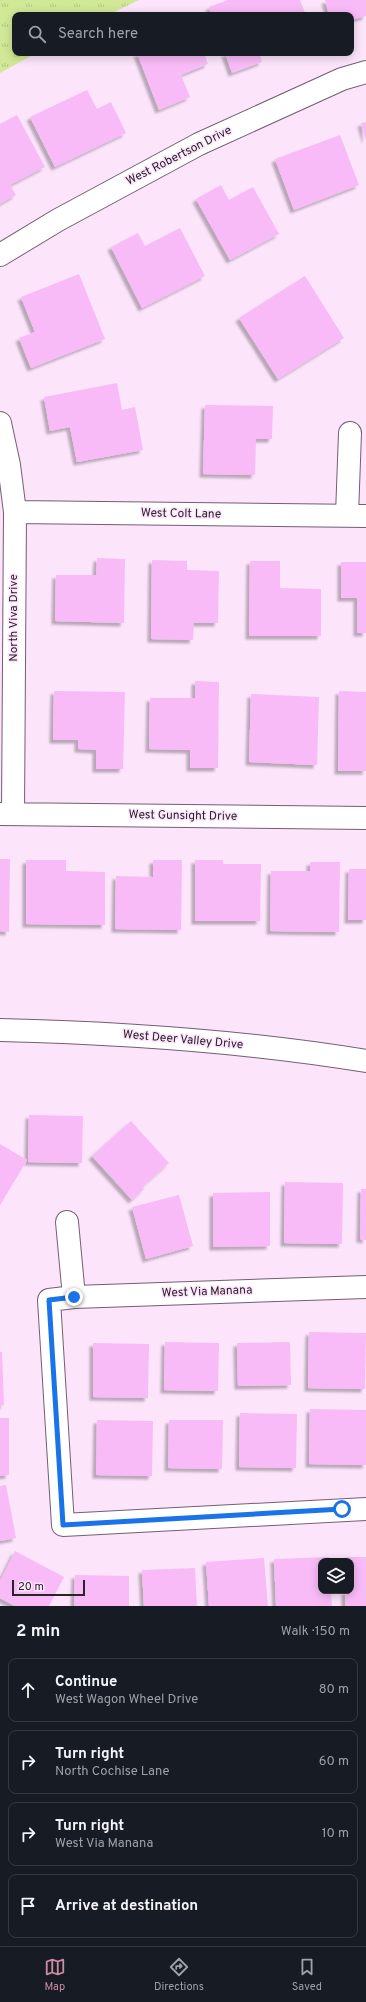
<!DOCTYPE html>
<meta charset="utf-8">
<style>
:root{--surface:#171b24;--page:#20242c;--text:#f1f3f6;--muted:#9ea1a6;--line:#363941;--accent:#ce8aa5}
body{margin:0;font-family:Overpass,sans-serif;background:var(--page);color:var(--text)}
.controls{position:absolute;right:12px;bottom:12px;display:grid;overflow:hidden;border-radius:8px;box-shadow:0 2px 10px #0003}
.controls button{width:36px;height:36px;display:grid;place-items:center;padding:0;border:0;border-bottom:1px solid var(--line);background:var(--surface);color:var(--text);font:20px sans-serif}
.scale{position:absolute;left:12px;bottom:10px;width:73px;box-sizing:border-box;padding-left:4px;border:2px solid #2b222a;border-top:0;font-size:11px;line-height:14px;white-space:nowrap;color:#2b222a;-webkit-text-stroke:3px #fce4fb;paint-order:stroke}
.stop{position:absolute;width:12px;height:12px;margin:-9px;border:3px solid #1a73e8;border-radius:50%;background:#fff}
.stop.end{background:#1a73e8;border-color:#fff;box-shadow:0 1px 4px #0008}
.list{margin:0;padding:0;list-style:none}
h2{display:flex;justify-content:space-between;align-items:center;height:52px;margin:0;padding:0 16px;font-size:17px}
h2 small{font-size:13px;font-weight:400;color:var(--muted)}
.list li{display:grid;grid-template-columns:26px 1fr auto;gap:12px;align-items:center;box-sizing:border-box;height:64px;margin:0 8px 8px;padding:0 8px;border:1px solid var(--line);border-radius:8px}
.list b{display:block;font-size:15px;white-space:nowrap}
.list p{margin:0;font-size:13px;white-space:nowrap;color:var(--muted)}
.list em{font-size:13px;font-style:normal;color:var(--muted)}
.icon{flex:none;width:22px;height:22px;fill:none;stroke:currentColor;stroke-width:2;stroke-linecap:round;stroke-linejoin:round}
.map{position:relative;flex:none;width:366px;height:1606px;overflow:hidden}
.search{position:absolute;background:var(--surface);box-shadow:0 2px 10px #0003;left:12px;right:12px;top:12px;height:44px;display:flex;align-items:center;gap:10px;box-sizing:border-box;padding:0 14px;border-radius:8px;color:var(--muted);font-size:15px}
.sheet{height:340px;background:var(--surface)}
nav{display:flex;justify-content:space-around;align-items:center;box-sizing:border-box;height:56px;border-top:1px solid var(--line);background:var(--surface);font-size:11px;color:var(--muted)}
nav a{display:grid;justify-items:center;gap:2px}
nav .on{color:var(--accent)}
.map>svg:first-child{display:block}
.grass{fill:url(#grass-tufts)}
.building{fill:#f8bbf7;filter:url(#shadow)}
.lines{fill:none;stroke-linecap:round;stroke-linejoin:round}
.minor-casing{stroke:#735e72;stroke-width:24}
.minor{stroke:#fff;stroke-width:22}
.route{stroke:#1a73e8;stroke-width:5}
.labels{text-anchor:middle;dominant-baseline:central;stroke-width:3;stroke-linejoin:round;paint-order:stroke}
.street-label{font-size:12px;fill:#2b222a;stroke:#fce4fb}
</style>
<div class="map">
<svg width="366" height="1606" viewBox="0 0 366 1606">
<defs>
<pattern id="grass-tufts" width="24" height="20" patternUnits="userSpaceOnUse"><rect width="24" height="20" fill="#d1e996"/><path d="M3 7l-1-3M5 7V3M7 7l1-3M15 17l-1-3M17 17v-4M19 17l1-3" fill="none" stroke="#b4c881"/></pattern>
<filter id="shadow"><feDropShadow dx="-3.5" dy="3.5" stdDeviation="1" flood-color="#0004"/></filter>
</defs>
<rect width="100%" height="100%" fill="#fce4fb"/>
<path class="grass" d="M0 0H139L108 15H15V53H36L0 73Z"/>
<path class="building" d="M228 0H300L306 15H211L209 7Z
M325 0H366V16L351 20V15H329Z
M137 53H204L208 64 181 75 190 97 159 110Z
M225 53H259L262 62 232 73Z
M87 90 97 109 111 102 126 133 55 167 30 117Z
M17 115 45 167 10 185 16 195 0 204V124Z
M366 122V141L361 123Z
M340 135 359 185 294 210 275 159Z
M221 185 229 200 253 187 279 234 230 260 196 199Z
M180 228 205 276 142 308 111 247 138 233 145 246Z
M79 274 105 339 31 368 19 338 35 332 21 297Z
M305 276 344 338 278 379 239 318Z
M117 383 122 410 135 407 143 450 77 462 70 427 50 431 44 397Z
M205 405 273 406 272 439H256L255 475 203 474Z
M97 558 125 559 124 623 55 621 56 575H96Z
M152 560 187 561V570L219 571 218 623H194L193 640 151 639Z
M250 561H280V588L321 589V636H249Z
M341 562H366V633H357V598H341Z
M195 681 219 682 218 768H190V750L149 749 150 698H195Z
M54 691 125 692 123 769H96V750L78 749V740H53Z
M339 691 366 692V771H338Z
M251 694 319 697 317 765 249 762Z
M0 859H10L9 932 0 931Z
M26 860H66V871L105 872V925L26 924Z
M153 860H182L181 930 115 929 116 876 153 877Z
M195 860H223V864H261L260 921H195Z
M310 862H340L339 932 270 931 271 871H310Z
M349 869H366V920H348Z
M29 1115 83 1116 82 1163 28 1162Z
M131 1121 169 1163 142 1187 144 1189 132 1200 92 1156Z
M0 1144 27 1160 0 1205Z
M285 1182 343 1183 342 1244 284 1243Z
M361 1189H366V1240L360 1239Z
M270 1192V1246L213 1247V1193Z
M179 1195 193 1246 146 1259 132 1207Z
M309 1332 366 1333 365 1389 308 1388Z
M165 1342 219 1343 218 1391 164 1390Z
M290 1342 291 1385 238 1386 237 1343Z
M93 1343 149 1344 148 1398 93 1397Z
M0 1352H2L4 1405 0 1406Z
M310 1409 366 1410V1465L309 1464Z
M240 1413 297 1414 296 1468 239 1467Z
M0 1418H9V1475L0 1476Z
M97 1420 153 1421 152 1476 96 1475Z
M169 1420H223L222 1469 168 1468Z
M6 1485 16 1538 0 1541V1486Z
M15 1551 64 1577 49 1606H15L0 1598V1581Z
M329 1557 330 1561H321V1591H331L332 1606H276L274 1559Z
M346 1557H366V1606H345V1591H351V1561H346Z
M264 1558 268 1606H209L206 1562Z
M195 1568 197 1606H144L142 1570Z
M75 1575 129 1576V1606H74Z"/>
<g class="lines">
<g class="minor-casing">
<path id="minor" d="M0 255 58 220 199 144 342 79 366 72
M0 423 9 465 15 512 13 814
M15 512 366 516
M347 515 350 433
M0 814 366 818
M0 1030C122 1033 245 1041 366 1061
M67 1222 74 1297
M366 1287 74 1297 49 1300 63 1525 366 1509"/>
</g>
<use href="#minor" class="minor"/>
</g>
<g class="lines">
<path class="route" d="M74 1297 49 1300 63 1525 342 1509"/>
</g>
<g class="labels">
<g class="street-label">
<text transform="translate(179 156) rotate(-27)">West Robertson Drive</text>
<text transform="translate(181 514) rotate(1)">West Colt Lane</text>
<text transform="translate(14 618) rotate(-90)">North Viva Drive</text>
<text transform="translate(183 816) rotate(1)">West Gunsight Drive</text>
<text transform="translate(183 1040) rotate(5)">West Deer Valley Drive</text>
<text transform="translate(207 1292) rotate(-2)">West Via Manana</text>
</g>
</g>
</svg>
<div class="controls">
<button><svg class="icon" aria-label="layers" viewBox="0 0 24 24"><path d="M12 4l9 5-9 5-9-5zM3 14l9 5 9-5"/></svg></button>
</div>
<div class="scale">20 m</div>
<div class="stop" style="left:342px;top:1509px"></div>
<div class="stop end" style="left:74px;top:1297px"></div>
<div class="search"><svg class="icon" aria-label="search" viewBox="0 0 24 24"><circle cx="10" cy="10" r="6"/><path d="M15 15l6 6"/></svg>Search here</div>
</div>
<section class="sheet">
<h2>2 min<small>Walk · 150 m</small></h2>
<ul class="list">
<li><svg class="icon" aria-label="ahead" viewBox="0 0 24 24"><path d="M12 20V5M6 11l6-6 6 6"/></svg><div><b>Continue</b><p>West Wagon Wheel Drive</p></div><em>80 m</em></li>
<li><svg class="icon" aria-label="right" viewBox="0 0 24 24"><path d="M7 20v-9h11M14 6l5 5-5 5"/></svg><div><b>Turn right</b><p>North Cochise Lane</p></div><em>60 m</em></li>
<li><svg class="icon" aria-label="right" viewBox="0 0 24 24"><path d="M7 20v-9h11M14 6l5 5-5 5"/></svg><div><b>Turn right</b><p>West Via Manana</p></div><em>10 m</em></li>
<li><svg class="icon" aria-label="arrive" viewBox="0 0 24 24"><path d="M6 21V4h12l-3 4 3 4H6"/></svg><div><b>Arrive at destination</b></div></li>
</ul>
</section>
<nav>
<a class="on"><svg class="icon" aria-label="map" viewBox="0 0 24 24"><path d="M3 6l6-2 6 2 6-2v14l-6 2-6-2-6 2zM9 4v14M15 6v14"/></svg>Map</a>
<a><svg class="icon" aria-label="directions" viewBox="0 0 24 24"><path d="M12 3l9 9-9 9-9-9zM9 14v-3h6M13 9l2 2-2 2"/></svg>Directions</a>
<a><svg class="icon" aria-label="saved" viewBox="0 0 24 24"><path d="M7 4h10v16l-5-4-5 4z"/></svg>Saved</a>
</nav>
